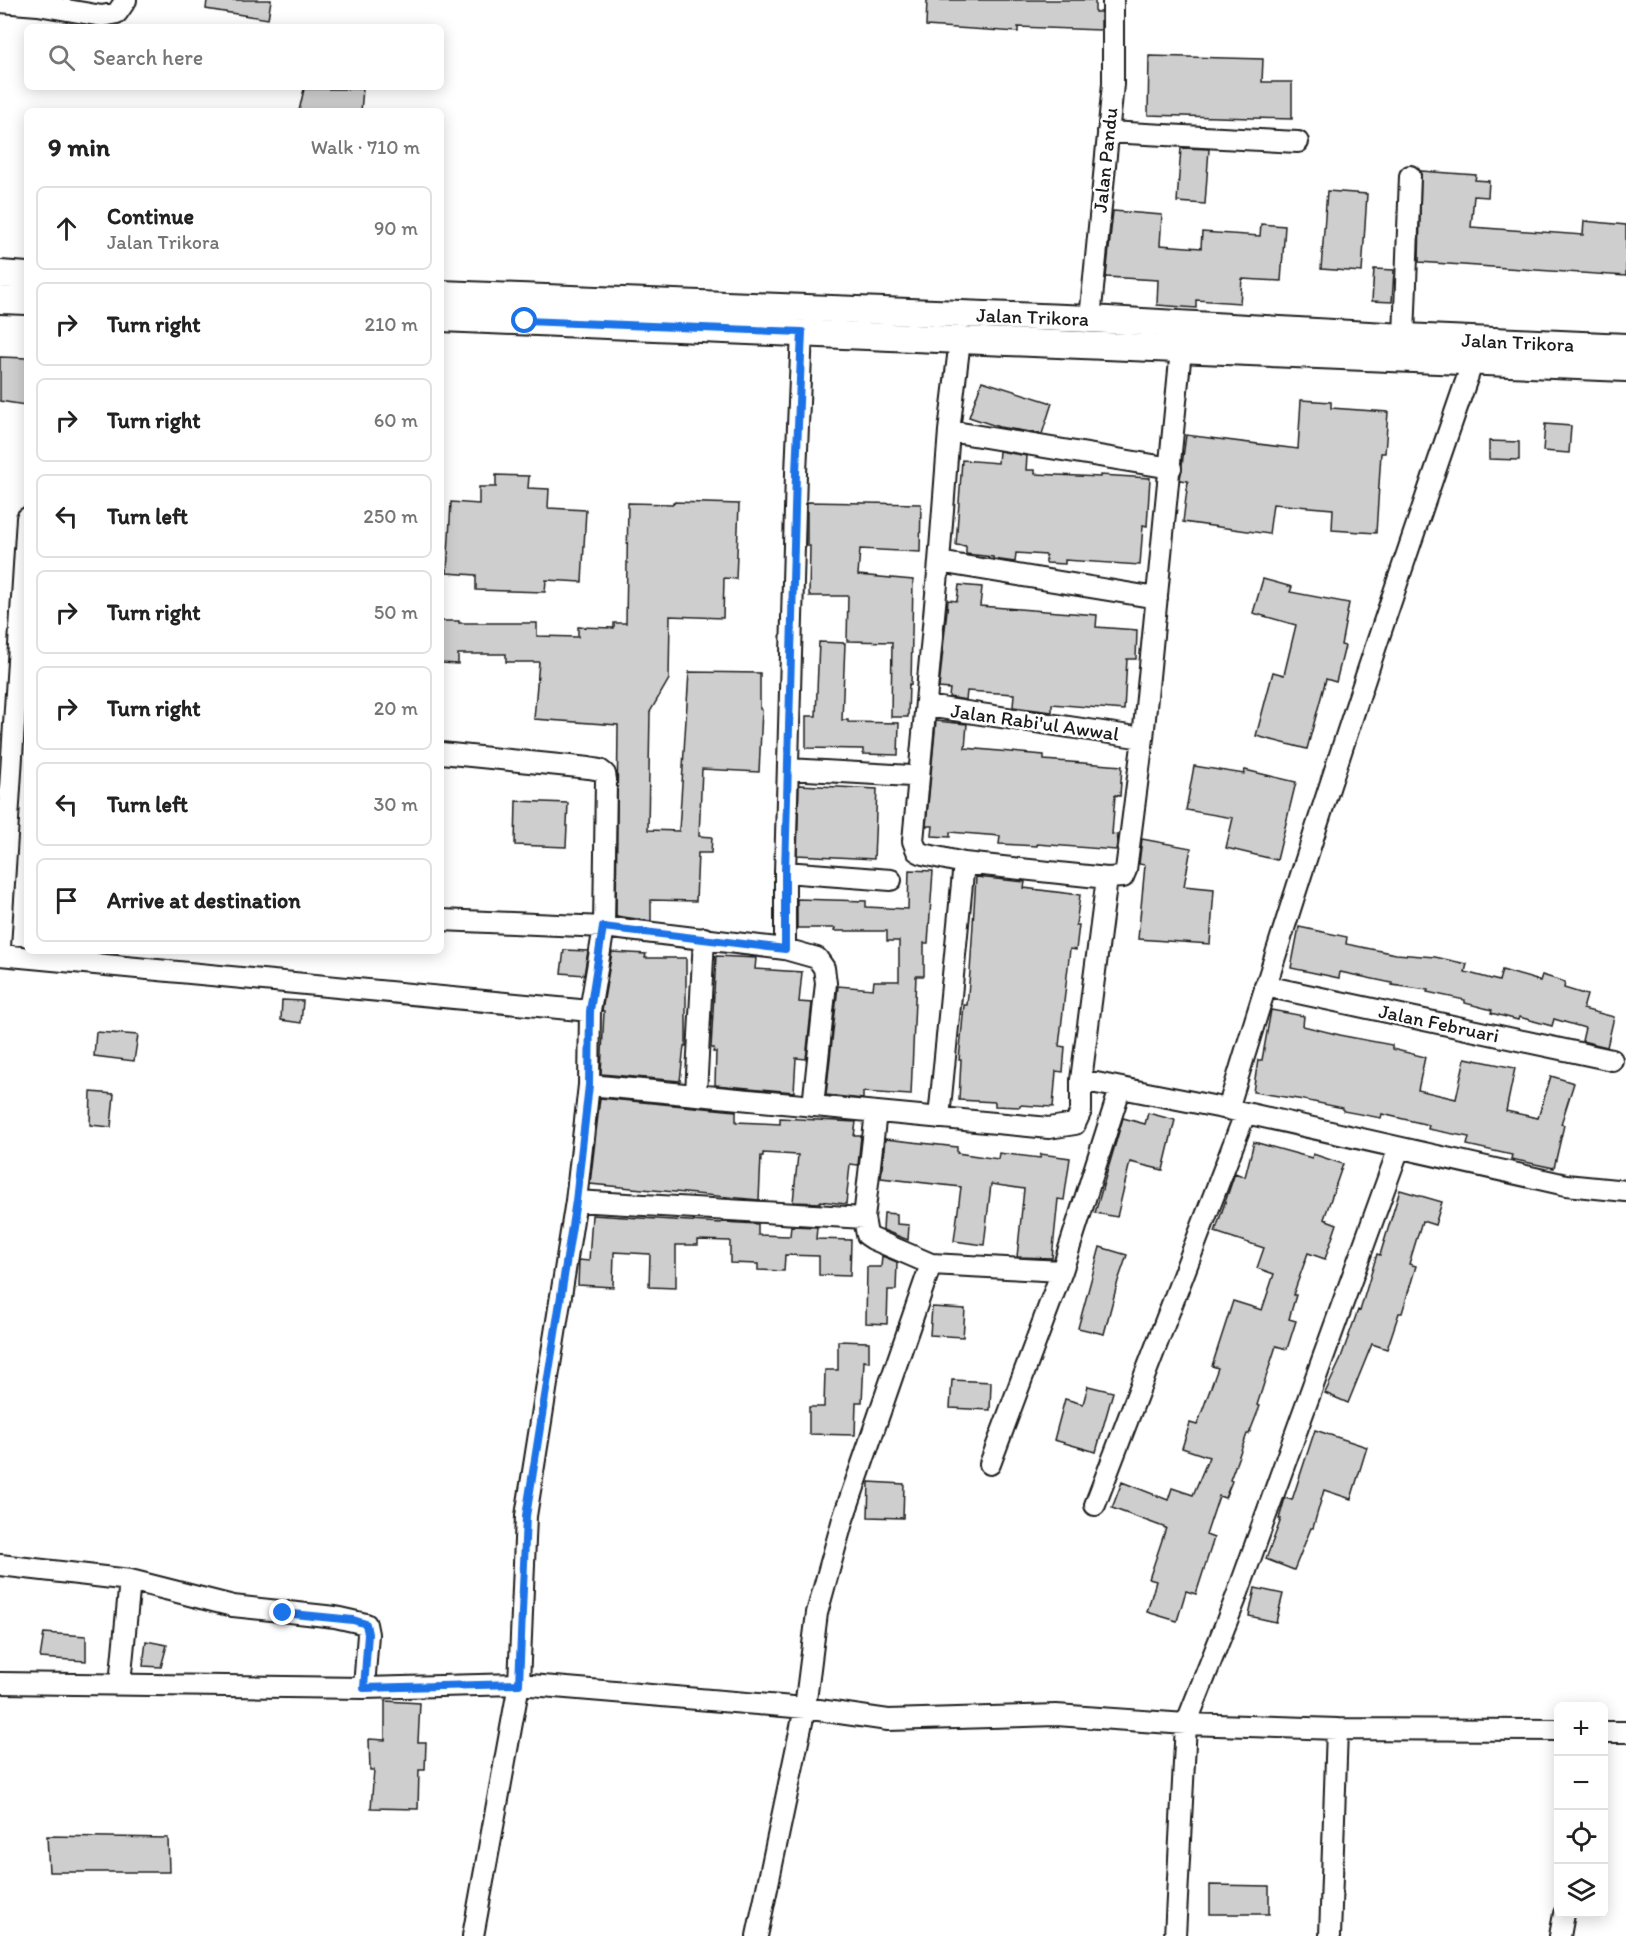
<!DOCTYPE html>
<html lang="en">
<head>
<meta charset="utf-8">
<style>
  :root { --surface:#fff; --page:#f2f2f2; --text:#222; --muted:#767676; --line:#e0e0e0 }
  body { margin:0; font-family:Itim,sans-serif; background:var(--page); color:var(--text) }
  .controls { position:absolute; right:18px; bottom:18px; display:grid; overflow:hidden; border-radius:9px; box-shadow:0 3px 15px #0003 }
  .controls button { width:54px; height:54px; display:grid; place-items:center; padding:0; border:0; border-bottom:2px solid var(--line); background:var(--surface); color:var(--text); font:30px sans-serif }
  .stop { position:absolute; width:18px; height:18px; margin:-14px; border:4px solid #1a73e8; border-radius:50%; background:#fff }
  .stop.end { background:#1a73e8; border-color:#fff; box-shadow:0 2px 6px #0008 }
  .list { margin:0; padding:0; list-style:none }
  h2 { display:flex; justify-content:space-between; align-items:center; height:78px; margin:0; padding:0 24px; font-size:26px }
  h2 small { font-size:20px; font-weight:400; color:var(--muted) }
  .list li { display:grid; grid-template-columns:39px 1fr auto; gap:18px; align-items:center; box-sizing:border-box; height:84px; margin:0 12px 12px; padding:0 12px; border:2px solid var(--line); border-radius:9px }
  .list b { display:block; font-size:22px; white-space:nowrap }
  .list p { margin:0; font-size:20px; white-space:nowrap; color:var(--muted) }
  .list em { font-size:20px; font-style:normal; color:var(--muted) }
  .icon { flex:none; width:33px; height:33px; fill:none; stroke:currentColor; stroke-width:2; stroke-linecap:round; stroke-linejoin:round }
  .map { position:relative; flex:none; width:1626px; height:1936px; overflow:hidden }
  .search { position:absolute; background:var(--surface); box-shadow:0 3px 15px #0003; left:24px; top:24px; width:420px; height:66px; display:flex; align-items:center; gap:15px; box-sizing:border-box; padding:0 21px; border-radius:9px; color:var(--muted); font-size:22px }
  .panel { position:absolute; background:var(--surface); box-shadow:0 3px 15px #0003; left:24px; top:108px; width:420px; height:846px; border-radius:9px }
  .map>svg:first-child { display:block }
  .building { fill:#cecece; stroke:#1c1c1c; stroke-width:1.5 }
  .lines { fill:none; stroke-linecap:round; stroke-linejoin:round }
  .minor-casing { stroke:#1c1c1c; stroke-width:24 }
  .major-casing { stroke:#1c1c1c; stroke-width:30 }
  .minor { stroke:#fff; stroke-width:20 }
  .major { stroke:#fff; stroke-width:26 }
  .route { stroke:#1a73e8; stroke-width:8 }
  .labels { text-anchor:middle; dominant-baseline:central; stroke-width:5; stroke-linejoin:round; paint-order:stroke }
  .street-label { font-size:20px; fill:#1c1c1c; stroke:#fff }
</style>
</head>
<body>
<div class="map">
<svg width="1626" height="1936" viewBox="0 0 1626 1936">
  <rect width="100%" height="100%" fill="#fff"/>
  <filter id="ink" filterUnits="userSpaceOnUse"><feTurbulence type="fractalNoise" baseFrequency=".0167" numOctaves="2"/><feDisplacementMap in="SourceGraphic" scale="12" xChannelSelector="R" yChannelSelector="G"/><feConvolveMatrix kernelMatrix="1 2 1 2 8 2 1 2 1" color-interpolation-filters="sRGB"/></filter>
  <g filter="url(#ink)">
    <path class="building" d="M207,0H271L268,19L206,9Z
      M927,0H1095V12H1101V30L1018,27V32L926,26Z
      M1149,56L1263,59L1262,82H1292V119L1148,115Z
      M304,89H363L361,111H299Z
      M1181,148L1209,149L1205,204L1177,202Z
      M1421,171L1476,175L1475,180L1489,181L1488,197L1474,196L1471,227L1583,235L1584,221L1626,225V276L1419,262Z
      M1327,191L1367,194L1362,272L1321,269Z
      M1113,211L1162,215L1160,245L1201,248L1202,232L1260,236L1261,224L1285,226L1281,281L1242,279L1240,303L1196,300V308L1157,305L1158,280L1106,277Z
      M1374,269L1394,270L1392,302L1372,301Z
      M0,357L27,358L25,405L0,401Z
      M982,381L1052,403L1042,434L999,427L969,417Z
      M1301,400L1331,402V408L1388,412L1385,453H1381L1376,533L1332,530L1333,509L1273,504L1269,534L1183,522L1188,481L1180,480L1186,435L1298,449Z
      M1545,424L1571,426L1569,453L1543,451Z
      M1489,441L1519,442V460L1489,459Z
      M999,451L1027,456L1026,470H1035V474L1100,477V475L1150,478L1147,526L1143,525L1140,565L1065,560V564L1046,563V555L1016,553L1015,562L993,559V557L966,554V546L956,545L962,460L998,463Z
      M496,475L529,476L528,488L549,489L548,508L586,510L582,582L546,580L545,592L476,590V575L447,573L451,502L479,504V487H496Z
      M673,502L739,504L736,579L724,578L723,618L670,616L669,679L650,712L648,830L679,831L689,672L760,673V709L762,710L759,772L702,769L699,836L712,837L711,853H698L696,901L651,900V921L616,916L618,725L534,719L539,662H506V654H458V664L441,663V621H459V623H537V636L578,637V627L614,628V623H626L628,503L673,504Z
      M807,502L921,504L920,552L860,549L858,575L913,580L911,685L909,684L908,717H891L892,642L847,641L848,596H809L810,546H807Z
      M1263,579L1292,587L1290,592L1349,603L1341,645L1345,646L1336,682L1326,679L1307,749L1256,736L1273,672L1284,675L1296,625L1253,613Z
      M959,585L982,587L980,606L1097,615L1096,627L1137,630L1136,659H1127L1124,710L1052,704V712L1013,707L1014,694L967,691L966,700L949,697L950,689L939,688L948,600L957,601Z
      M819,642L845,643L842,720H848V722L899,723L898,755L863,754V749L806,748V716H816Z
      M936,721L967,724L965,748L1044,755V760L1122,766L1120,796L1115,795L1112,834L1118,835L1116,850L1037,844V846L999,844L1000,836L950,832V837L932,836L933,826H926Z
      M1194,766L1244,774L1245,770L1296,782L1277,860L1226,848L1233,818L1186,810Z
      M799,785L877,789L874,859L797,855Z
      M516,801L568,803L566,847L515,845Z
      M1142,839L1191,848L1184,886L1214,889L1210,944L1138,939L1145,865L1139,864Z
      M909,870L933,871L928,943H924V976H916L911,1095L863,1092V1099L826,1095L838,986L873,989L874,981H899V941H887V931H834L835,928H797V899L866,901V907L908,909Z
      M976,877L1025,882L1024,888L1080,895L1076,925H1079L1076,950L1070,949L1059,1046L1065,1047L1063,1072L1056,1071L1053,1107L1020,1105V1107L995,1106V1102L959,1100L961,1060H959L964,1005H967L970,972Z
      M1299,927L1347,937L1346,944L1396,954L1435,957L1467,964L1465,972L1499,981L1502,970L1540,981L1542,975L1565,982L1564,988L1587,995L1583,1009L1614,1017L1607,1047L1582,1041L1585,1028L1554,1019L1552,1026L1519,1017L1518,1020L1491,1013L1492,1010L1465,1003V1000L1427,992L1428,990L1392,985V983L1340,972L1339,978L1291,968Z
      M564,950L588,951L584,975L561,973Z
      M612,952L646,954L645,958H686V1046H684L680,1081L601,1074L604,1011H602Z
      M716,956L756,958L755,969L802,972L799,1002L812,1003L806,1059L796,1058L794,1092L715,1085L716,1052H713L714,1048H711Z
      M282,1000L303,1001L301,1023L281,1020Z
      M1271,1010L1304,1016L1303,1026L1344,1036L1392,1045V1049L1425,1057L1418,1090L1456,1099L1465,1058L1515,1068L1506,1111L1538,1118L1551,1076L1574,1083L1561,1124L1564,1125L1554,1168L1511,1159L1512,1155L1467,1145L1469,1137L1428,1129L1429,1125L1382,1114L1381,1118L1343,1111V1108L1304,1100L1253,1092L1258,1060H1262Z
      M96,1032L138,1035L134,1061L94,1056Z
      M91,1092L114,1094L111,1127L90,1125Z
      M600,1098L736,1111V1122L780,1124V1118L856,1122L854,1136H861L858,1165L850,1164L846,1204L820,1201V1203L793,1202L798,1155L763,1153V1156H761L759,1200L590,1184Z
      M1148,1113L1175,1120L1163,1170L1130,1162L1117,1217L1095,1213L1123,1118L1145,1124Z
      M885,1139L957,1147V1153L998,1159L999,1153L1040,1158L1041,1154L1070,1158L1064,1200L1058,1199L1052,1258L1017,1257L1024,1189L991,1184L984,1245L954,1241L961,1187L881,1178Z
      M1254,1142L1312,1158L1313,1154L1343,1164L1324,1219L1337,1224L1325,1259L1308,1253L1293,1295H1296L1289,1319L1296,1321L1287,1349L1276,1346L1257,1405L1260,1406L1249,1434H1247L1230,1480L1232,1481L1225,1498L1219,1496L1206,1535L1214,1538L1196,1594L1186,1591L1177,1621L1147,1612L1156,1581L1149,1579L1166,1528L1112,1508L1122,1482L1168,1500L1172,1488L1193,1495L1209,1457L1182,1448L1190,1423L1197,1425L1218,1368L1212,1366L1233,1301L1262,1310L1274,1274L1257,1268L1264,1248L1215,1232L1235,1173L1245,1177Z
      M1400,1190L1442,1202L1435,1225L1422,1221L1409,1264L1416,1266L1402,1313H1399L1387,1349L1372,1344L1348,1403L1325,1393L1339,1363L1358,1310L1360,1311L1377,1254L1380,1255Z
      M884,1213L897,1214V1224L909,1225L908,1240L883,1230Z
      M592,1215L721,1223L722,1222L758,1224V1235L790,1236L791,1226L817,1227L816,1239L851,1240L850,1276L819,1275V1256L785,1255L784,1271L758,1270V1264L730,1263V1241L698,1240V1245H676V1288L649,1287L650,1254L614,1252L613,1287L578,1285L579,1260L589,1261Z
      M1100,1247L1127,1255L1118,1281L1104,1334L1078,1328Z
      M882,1256L897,1262L896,1290H888L887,1324L866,1323L867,1267H881Z
      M932,1307L965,1309L963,1337L930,1335Z
      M838,1341L869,1342V1362L864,1361L862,1402H856L855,1435L809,1434V1407H824L825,1370H838Z
      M952,1380L991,1382L990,1410L950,1408Z
      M1088,1386L1113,1392L1096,1452L1054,1440L1065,1399L1083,1404Z
      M1315,1430L1367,1447L1351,1499L1324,1490L1313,1528H1311L1294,1570L1266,1559L1281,1519H1279L1285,1498L1292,1500Z
      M869,1482L904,1484L903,1518L868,1517Z
      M1255,1588L1283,1594L1276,1622L1249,1616Z
      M44,1633L86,1636V1661L40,1658Z
      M146,1641L167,1645L161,1667L143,1666Z
      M385,1701L420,1703L418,1742H426L425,1770H419L418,1809L371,1808L374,1770H370L369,1739L385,1740Z
      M47,1836L168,1838L169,1872H49Z
      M1210,1885L1269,1886V1914H1210Z"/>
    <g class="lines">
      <defs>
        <path id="minor" d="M0,2L38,5L102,16L117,13L126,0
          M1108,132L1298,142
          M1090,319L1113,84V0
          M1404,337L1410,176
          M960,340L949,431L939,562L913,841L917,851L923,854L964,863L1107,878L1123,877L1126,870L1143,738L1181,350
          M949,431L1171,468
          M939,562L1157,598
          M927,706L1143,738
          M441,753L589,768L600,770L605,774L606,780L604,927L590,1011L589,1085L576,1201L526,1516L519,1684L473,1936
          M789,769L911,776
          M785,872L891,880
          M441,920L604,927L785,949L817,958L824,968L826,983L813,1106
          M0,947L27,518
          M785,949V872L796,473L802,332
          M0,955L590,1011
          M1265,986L1612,1060
          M1081,1080L1228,1109L1566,1185L1626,1191
          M589,1085L1049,1128L1075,1124L1081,1111V1080L1107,878
          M696,1094L704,938
          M1228,1109C1304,858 1387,609 1473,361
          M939,1118L964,863
          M576,1201L864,1218L867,1235L873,1239L931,1264L1062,1271L1120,1089
          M864,1218L876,1112
          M990,1464L1062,1271
          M1095,1505L1245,1114
          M0,1565L130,1580L233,1606L335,1617L366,1624L368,1634L364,1688L519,1684L805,1708L888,1720L1056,1715L1186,1724L1337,1729L1558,1730
          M0,1683L364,1688
          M120,1684L130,1580
          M1604,1732H1626
          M757,1936L805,1708L817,1613L843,1519L931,1264
          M1175,1936L1186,1724L1236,1598L1399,1148
          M1330,1936L1337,1729
          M1560,1936L1564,1914"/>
        <g id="major">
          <path d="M0,274L27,276"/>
          <path id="s1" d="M441,294L1090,319L1404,337L1626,347"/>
          <path d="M0,300L27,301"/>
          <path d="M441,318L1626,368"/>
        </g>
      </defs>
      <use href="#minor" class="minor-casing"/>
      <use href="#major" class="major-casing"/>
      <use href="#minor" class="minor"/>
      <use href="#major" class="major"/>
    </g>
  </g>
  <g class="lines" filter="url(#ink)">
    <path class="route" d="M283,1613L353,1620L366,1624L368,1634L364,1688L519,1684L526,1516L576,1201L589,1085L590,1011L603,927L785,949V872L796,473L802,332L525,321"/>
  </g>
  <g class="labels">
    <g class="street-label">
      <text transform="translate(1105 160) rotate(-84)">Jalan Pandu</text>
      <text stroke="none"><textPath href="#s1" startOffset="592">Jalan Trikora</textPath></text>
      <text stroke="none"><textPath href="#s1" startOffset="1078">Jalan Trikora</textPath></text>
      <text transform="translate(1035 722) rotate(8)">Jalan Rabi'ul Awwal</text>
      <text transform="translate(1439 1023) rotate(12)">Jalan Februari</text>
    </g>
  </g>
</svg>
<div class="controls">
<button>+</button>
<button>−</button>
<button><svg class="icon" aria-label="locate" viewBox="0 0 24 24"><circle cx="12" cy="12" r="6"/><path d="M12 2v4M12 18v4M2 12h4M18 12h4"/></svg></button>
<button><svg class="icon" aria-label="layers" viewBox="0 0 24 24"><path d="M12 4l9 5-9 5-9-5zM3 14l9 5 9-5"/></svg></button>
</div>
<div class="stop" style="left:525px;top:321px"></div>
<div class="stop end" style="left:283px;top:1613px"></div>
<div class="search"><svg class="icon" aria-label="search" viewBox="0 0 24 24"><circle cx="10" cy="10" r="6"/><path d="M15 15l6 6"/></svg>Search here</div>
<section class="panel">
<h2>9 min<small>Walk · 710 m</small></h2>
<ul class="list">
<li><svg class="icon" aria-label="ahead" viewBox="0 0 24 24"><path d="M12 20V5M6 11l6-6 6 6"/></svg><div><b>Continue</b><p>Jalan Trikora</p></div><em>90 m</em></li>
<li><svg class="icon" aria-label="right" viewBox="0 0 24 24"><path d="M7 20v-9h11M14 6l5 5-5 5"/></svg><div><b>Turn right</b></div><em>210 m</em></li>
<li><svg class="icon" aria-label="right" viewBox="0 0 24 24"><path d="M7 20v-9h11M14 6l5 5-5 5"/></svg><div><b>Turn right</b></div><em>60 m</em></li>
<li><svg class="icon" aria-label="left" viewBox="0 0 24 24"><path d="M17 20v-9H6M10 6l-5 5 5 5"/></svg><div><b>Turn left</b></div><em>250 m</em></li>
<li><svg class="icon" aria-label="right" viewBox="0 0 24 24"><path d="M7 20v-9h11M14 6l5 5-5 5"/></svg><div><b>Turn right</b></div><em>50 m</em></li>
<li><svg class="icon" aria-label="right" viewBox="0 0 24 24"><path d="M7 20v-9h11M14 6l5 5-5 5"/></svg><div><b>Turn right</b></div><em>20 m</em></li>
<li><svg class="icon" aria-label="left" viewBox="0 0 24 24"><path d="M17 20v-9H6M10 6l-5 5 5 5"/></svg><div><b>Turn left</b></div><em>30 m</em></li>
<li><svg class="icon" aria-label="arrive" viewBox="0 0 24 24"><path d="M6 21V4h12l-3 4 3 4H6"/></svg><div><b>Arrive at destination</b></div></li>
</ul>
</section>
</div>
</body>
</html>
